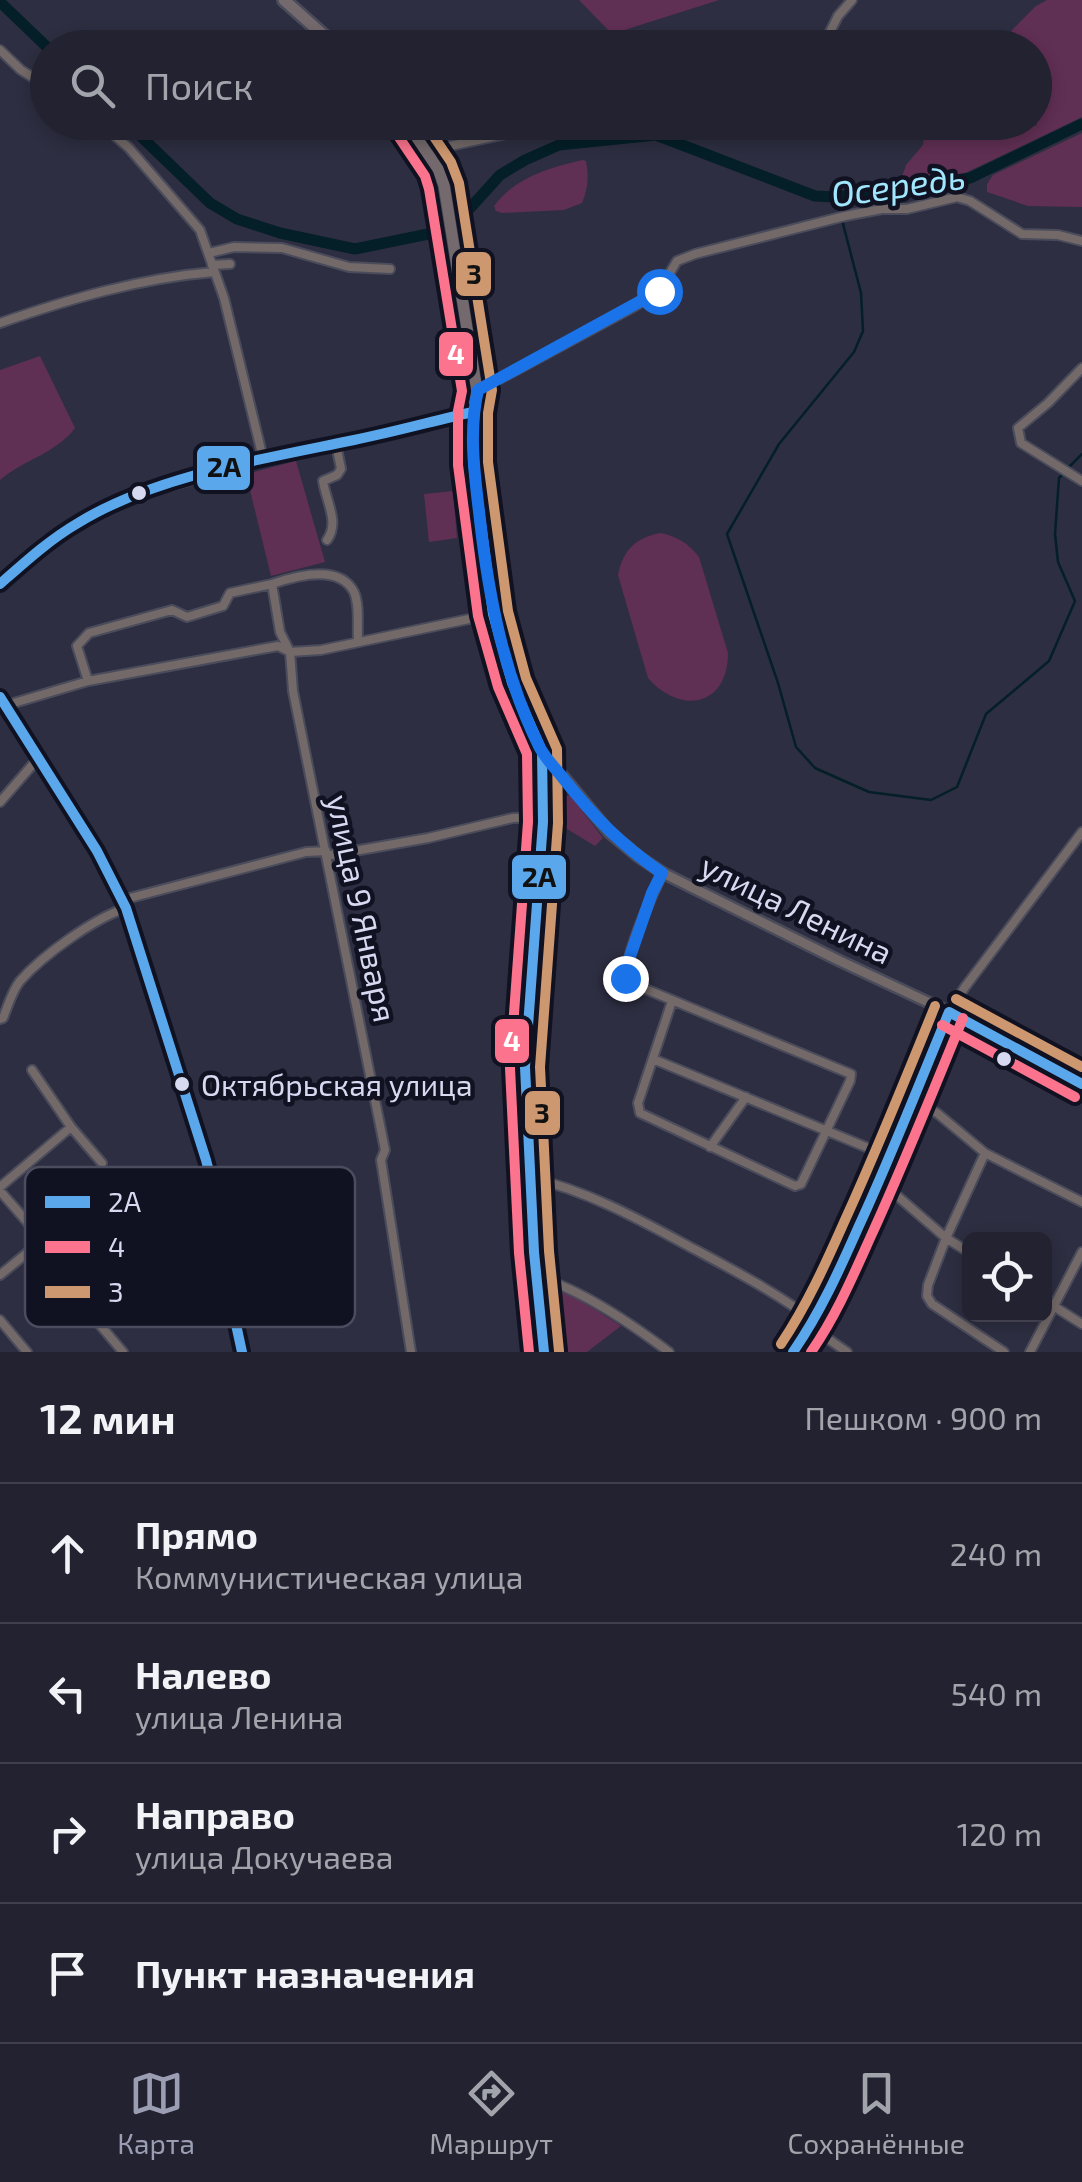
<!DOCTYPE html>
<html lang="ru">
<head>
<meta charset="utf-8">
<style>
  :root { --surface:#222231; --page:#2e2f3d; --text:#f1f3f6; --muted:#a2a4ab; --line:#3f3f4d; --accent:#9b9db3 }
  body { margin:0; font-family:"Exo 2",sans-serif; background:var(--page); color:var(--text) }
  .controls { position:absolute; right:30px; bottom:30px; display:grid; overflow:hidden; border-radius:15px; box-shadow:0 5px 15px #0003 }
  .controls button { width:90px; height:90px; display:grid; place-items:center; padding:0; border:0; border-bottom:2px solid var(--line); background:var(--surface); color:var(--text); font:50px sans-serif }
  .stop { position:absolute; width:30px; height:30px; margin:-22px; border:8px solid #1a73e8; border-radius:50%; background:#fff }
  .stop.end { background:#1a73e8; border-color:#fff; box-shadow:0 2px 10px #0008 }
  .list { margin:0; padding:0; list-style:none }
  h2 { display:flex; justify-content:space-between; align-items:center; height:130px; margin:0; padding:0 40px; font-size:42px }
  h2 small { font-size:32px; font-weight:400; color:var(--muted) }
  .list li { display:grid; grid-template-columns:65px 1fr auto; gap:30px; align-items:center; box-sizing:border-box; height:140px; padding:0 40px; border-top:2px solid var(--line) }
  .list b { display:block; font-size:38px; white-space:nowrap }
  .list p { margin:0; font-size:32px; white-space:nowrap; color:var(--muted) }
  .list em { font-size:32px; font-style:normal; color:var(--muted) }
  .icon { flex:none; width:55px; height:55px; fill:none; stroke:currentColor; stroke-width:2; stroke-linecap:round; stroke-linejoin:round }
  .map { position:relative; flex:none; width:1082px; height:1352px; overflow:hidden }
  .search { position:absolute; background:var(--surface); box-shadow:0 5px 15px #0003; left:30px; right:30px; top:30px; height:110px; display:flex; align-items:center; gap:25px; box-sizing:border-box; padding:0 35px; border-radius:55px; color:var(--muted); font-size:38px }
  .sheet { height:690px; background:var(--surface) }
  nav { display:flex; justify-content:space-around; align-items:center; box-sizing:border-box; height:140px; border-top:2px solid var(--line); background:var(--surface); font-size:28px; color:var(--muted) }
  nav a { display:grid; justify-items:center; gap:5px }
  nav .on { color:var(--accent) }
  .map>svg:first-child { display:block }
  .green { fill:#602f54 }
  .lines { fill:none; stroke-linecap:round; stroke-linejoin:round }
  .stream { stroke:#041f28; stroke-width:2.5 }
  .river { stroke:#041f28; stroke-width:11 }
  .minor-casing { stroke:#4a4b5b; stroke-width:12 }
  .tertiary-casing { stroke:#4a4b5b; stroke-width:14 }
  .primary-casing { stroke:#4a4b5b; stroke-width:16 }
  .minor { stroke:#726968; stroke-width:8 }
  .tertiary { stroke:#726968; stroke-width:9 }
  .primary { stroke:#746a6e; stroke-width:11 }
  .bus-1-casing { stroke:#101121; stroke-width:18 }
  .bus-2-casing { stroke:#101121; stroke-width:18 }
  .bus-3-casing { stroke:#101121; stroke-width:18 }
  .bus-1 { stroke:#5aa8eb; stroke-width:10 }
  .bus-2 { stroke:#fc738d; stroke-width:10 }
  .bus-3 { stroke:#cd976f; stroke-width:10 }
  .route { stroke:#1a73e8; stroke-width:12 }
  .bus-dot { fill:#d6d9f0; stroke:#101121; stroke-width:4 }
  .labels { text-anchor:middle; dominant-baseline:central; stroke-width:9; stroke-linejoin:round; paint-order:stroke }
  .bus-label { font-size:30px; fill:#d6d9f0; stroke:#101121; text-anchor:start }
  .street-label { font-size:32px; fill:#d6d9f0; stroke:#101121 }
  .water-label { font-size:35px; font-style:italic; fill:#a0e7fe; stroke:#101121 }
  .key { fill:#101121; stroke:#4b4d5f; stroke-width:2.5 }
  .key-label { font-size:28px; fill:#d6d9f0 }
  .line-badge { stroke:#101121; stroke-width:4 }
  .badge-label { font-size:28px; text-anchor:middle; font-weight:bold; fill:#fff }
  .pale-badge-label { font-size:28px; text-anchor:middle; font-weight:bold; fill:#111 }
</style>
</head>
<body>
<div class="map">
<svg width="1082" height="1352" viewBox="0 0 1082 1352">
  <rect width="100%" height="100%" fill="#2d2e41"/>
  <path class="green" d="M579,0H719L612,34Z
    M1047,0H1082V117L961,175L901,179L906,165L923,145L926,123L1025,122L1028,128L1037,125L1034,117V48L1009,47L1012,30L1036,6Z
    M1082,133V207L1028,206L987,192V184L993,175Z
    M583,160L586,161C589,177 588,189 582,203L564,210L502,213L496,211L494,206C514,178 551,167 583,160Z
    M40,356L75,428C57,453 23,460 0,480V370Z
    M296,461L325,562L271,576L246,474Z
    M453,491L457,538L429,542L424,494Z
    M661,533C678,537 688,543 699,557L728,653C728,707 680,715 648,678L618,575C623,550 636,537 661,533Z
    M570,795L603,838L595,846L554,821V800Z
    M555,1284L621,1326L587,1352H560L545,1287Z"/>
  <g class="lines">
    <path class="stream" d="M836,197L840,212
      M842,220L861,293L863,331L854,352L779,444L727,534L778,683L796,747L815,768L869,792L931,800L957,787L986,714L1049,661L1075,601L1058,562L1055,534L1059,478L1064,473
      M1069,467L1082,454"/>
    <path class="river" d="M0,2L48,48
      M126,122L210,203L237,219L280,233L355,249L433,233L463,216L500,175L525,160L559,145L656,135L815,196L836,197L970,178L1082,124"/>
    <defs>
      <path id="minor" d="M822,48L838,16L852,0
        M0,50L21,70L48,87
        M99,122L129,148L200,230L224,298L263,458
        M430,155L450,146L562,122
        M209,253L234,247L282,248L349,267L390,269
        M212,265L230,264
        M0,323C69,299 141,278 214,272
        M1082,368L1048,403L1018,428L1021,443L1082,481
        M477,391L635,306L659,291L677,261L695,254L845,216L882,209H907L957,197L970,201L1022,234L1058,235L1082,241
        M327,540C340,522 326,502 323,481L337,475L341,469L336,444
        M358,640C357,626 360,605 354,592C339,563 295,576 272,584L280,632L290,652L293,691L385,1150L381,1160L411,1352
        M88,681L77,646L89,633L172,610L187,617L223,606L230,593L272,584
        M7,705L88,681L278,646L290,652L321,650L493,614
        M0,802L34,763L41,759
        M326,856L428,838L513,818L543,817
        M663,873C652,894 623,960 626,981L851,1074L850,1081L801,1184L795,1186L640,1113L638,1103L672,1001
        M122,900L306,852L326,851
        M0,1019L3,1018C8,1006 12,991 20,981C43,955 93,919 126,908
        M653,1059L890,1157
        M32,1070L71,1127L102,1163
        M913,1100L937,1113L985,1153L1082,1202
        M710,1147L746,1097
        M985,1153L946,1238L928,1285L927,1296L932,1304L1004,1352
        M531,1178C589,1191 642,1221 694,1249C735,1271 777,1293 814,1321
        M880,1181L946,1238L970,1253
        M0,1187L71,1127
        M0,1191L43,1240L41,1255L123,1352
        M0,1275L43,1240
        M536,1277C580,1288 633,1325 669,1352
        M1044,1300L1082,1324
        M0,1320L27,1352
        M811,1327L847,1352
        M793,1352C819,1316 837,1276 855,1235C889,1162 918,1087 949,1012L965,987L1082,832
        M1030,1352L1082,1252"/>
      <path id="tertiary" d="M542,751L609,832L639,857L663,873L840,961L949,1012L1082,1084"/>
      <path id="primary" d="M284,0L338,48
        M406,122L438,169L444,185L477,391L473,412V463L493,614L512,683L542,751L543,822L525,1067L534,1252L544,1352
        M0,584L48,542L80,521L116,503L159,487L263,458L359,439L473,412
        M0,697L97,851L126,908L206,1160L226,1237L219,1246L242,1352"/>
    </defs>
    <use href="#minor" class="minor-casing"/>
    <use href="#tertiary" class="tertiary-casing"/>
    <use href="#primary" class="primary-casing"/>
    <use href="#minor" class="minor"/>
    <use href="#tertiary" class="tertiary"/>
    <use href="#primary" class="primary"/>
    <defs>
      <path id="bus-1" d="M473,412V463L493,614L512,683L542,751L543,822L525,1067L534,1252L544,1352
        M0,584C25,562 49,540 78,523C154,476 267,458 354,440C394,432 433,421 473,412
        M0,697L97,851L126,908L206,1160L226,1237L219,1246L242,1352
        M949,1012L1082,1084
        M793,1352C820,1313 839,1271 858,1228C891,1157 919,1084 949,1012"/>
      <path id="bus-2" d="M394,130L425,176L429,189L462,391L458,411V465L478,616L498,687L527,754L528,822L510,1068L519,1253L529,1352
        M942,1025L1075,1097
        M811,1352C836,1316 853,1276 871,1236C904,1164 933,1091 963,1018"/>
      <path id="bus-3" d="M424,122L451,162L459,183L492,390L488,413V462L508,611L526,678L557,749L558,823L540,1067L549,1251L559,1351
        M956,999L1082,1067
        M781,1344C807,1305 826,1263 845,1220C877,1150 906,1078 935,1006"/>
    </defs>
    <use href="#bus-1" class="bus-1-casing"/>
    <use href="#bus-2" class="bus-2-casing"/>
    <use href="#bus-3" class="bus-3-casing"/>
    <use href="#bus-1" class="bus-1"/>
    <use href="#bus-2" class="bus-2"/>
    <use href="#bus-3" class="bus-3"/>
  </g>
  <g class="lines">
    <path class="route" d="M625,978L626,968L652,893L662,873C620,844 595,818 563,778C556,769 546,759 540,748C504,676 489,599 480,520C475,477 468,433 478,390L659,291"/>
  </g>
  <g class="bus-dot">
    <circle cx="139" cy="493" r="9"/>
    <circle cx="1004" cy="1059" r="9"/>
    <circle cx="182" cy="1084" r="9"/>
  </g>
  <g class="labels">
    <g class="bus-label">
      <text x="201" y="1084">Октябрьская улица</text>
    </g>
    <g class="street-label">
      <text transform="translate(363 908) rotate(78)">улица 9 Января</text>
      <text transform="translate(797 908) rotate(26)">улица Ленина</text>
    </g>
    <g class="water-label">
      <text transform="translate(898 184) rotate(-8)">Осередь</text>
    </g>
  </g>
  <rect x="25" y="1167" width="330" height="160" rx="15" class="key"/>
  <rect x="45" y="1196" width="45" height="12" fill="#5aa8eb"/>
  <rect x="45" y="1241" width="45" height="12" fill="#fc738d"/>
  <rect x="45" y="1286" width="45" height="12" fill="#cd976f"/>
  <g class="key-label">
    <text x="108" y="1212">2А</text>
    <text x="108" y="1257">4</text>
    <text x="108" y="1302">3</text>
  </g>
  <g class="line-badge">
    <rect x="454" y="250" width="39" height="48" rx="10" fill="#cd976f"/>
    <rect x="437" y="330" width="38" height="48" rx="10" fill="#fc738d"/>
    <rect x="195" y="444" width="57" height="48" rx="10" fill="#5aa8eb"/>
    <rect x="510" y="853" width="58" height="48" rx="10" fill="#5aa8eb"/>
    <rect x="493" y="1017" width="38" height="48" rx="10" fill="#fc738d"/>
    <rect x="523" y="1089" width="39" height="48" rx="10" fill="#cd976f"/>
  </g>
  <g class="badge-label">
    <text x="456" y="364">4</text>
    <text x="512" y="1051">4</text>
  </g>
  <g class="pale-badge-label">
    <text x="474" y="284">3</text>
    <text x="224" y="477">2А</text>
    <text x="539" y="887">2А</text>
    <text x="542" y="1123">3</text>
  </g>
</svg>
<div class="controls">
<button><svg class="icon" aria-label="locate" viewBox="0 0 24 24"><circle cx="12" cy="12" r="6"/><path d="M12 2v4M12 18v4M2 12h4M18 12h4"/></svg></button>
</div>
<div class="stop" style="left:659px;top:291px"></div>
<div class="stop end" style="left:625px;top:978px"></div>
<div class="search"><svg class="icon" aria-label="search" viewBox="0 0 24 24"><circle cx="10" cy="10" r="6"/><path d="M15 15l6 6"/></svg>Поиск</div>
</div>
<section class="sheet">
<h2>12 мин<small>Пешком · 900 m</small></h2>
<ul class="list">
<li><svg class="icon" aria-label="ahead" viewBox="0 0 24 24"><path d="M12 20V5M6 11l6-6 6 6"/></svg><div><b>Прямо</b><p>Коммунистическая улица</p></div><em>240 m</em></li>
<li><svg class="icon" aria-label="left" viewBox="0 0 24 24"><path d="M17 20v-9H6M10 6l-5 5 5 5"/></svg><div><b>Налево</b><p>улица Ленина</p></div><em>540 m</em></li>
<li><svg class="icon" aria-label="right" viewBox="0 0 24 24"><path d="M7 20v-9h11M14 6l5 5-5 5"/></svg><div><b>Направо</b><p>улица Докучаева</p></div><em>120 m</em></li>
<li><svg class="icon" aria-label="arrive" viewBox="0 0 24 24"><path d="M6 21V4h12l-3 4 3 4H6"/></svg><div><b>Пункт назначения</b></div></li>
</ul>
</section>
<nav>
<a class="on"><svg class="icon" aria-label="map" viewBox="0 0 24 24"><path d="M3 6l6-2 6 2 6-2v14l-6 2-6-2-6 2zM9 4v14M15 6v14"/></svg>Карта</a>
<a><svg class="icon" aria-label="directions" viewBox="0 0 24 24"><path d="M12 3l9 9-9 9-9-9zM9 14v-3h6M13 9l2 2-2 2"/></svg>Маршрут</a>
<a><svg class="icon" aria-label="saved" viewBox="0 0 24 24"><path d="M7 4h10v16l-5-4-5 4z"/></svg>Сохранённые</a>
</nav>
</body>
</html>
